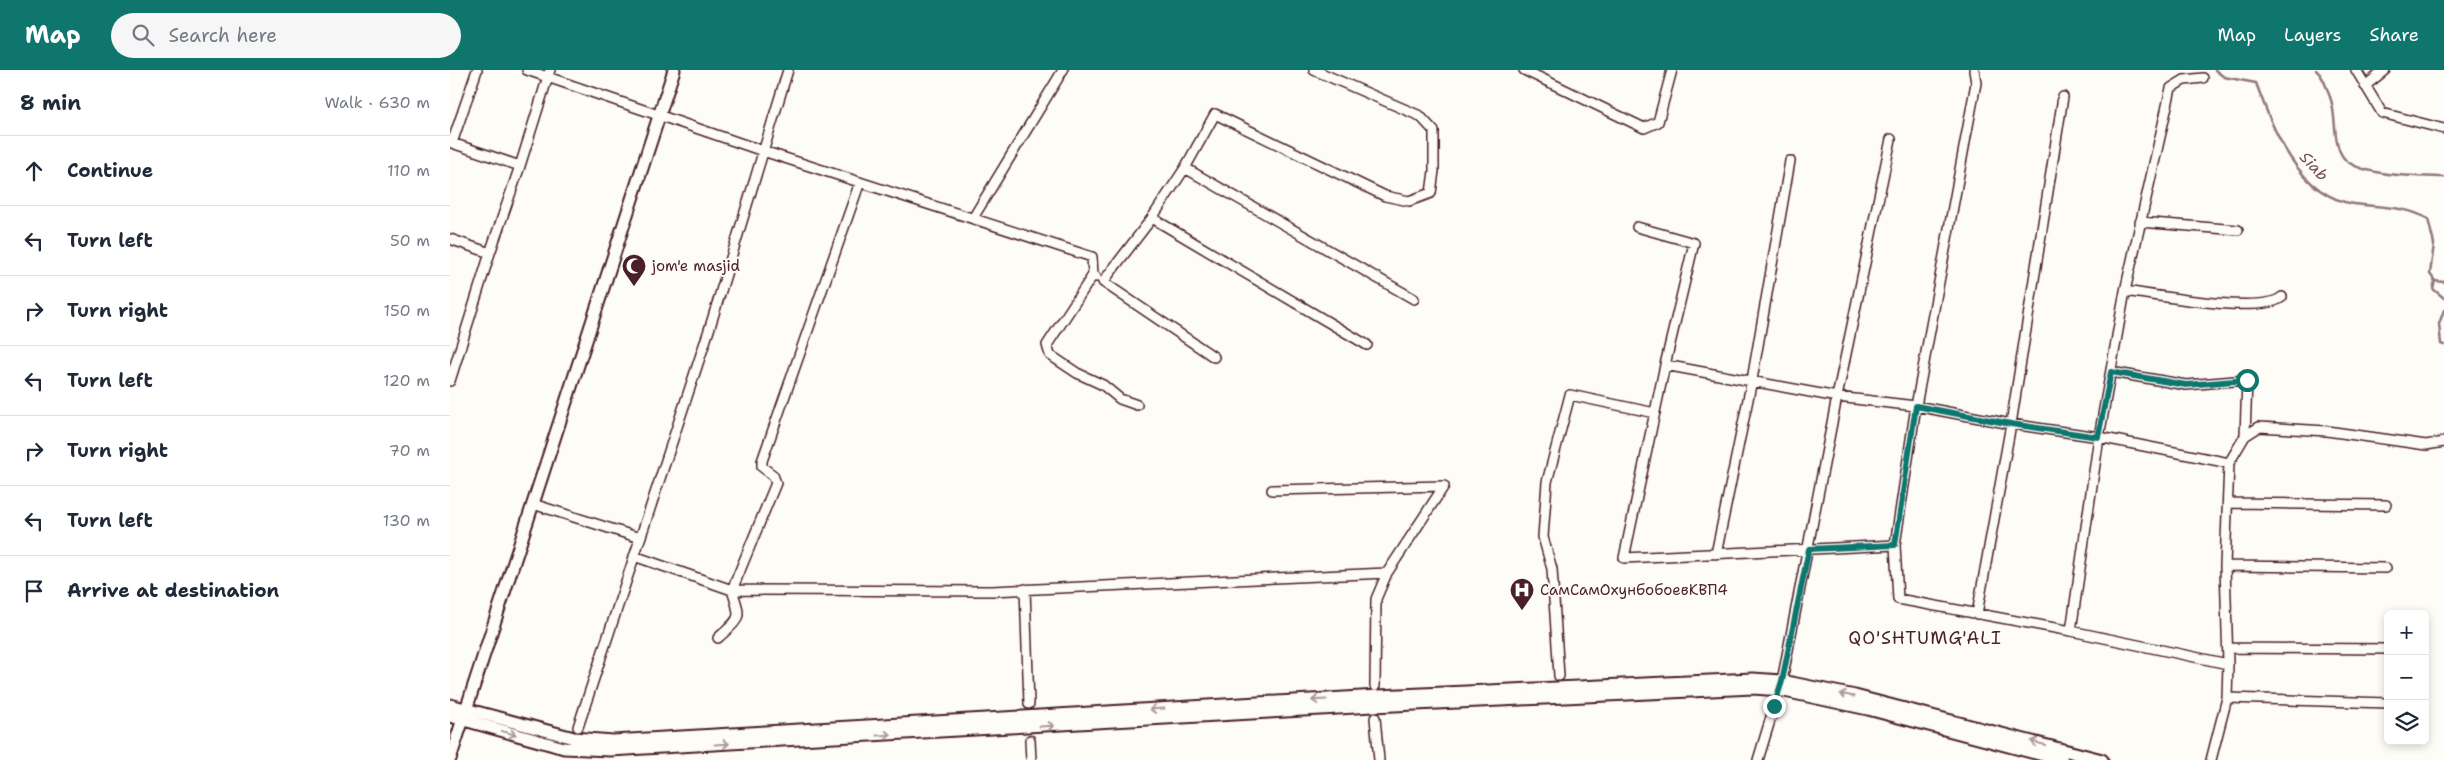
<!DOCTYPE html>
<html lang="en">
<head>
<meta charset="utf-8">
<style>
  :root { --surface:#fff; --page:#f6f6f7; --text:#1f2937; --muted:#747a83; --line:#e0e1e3; --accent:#0f766e }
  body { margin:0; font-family:"Shantell Sans",sans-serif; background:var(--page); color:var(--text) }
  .controls { position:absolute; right:15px; bottom:15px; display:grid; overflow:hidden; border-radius:8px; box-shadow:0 2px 8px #0003 }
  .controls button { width:45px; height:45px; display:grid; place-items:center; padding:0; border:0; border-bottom:1px solid var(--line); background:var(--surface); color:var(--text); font:25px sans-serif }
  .stop { position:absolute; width:15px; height:15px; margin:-11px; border:4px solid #0f766e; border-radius:50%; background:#fff }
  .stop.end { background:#0f766e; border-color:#fff; box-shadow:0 1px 5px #0008 }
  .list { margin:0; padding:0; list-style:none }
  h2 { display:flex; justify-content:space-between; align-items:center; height:65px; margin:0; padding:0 20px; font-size:21px }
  h2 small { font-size:16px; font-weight:400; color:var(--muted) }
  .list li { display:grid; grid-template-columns:32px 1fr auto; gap:15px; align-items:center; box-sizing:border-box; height:70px; padding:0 20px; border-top:1px solid var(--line) }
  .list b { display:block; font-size:19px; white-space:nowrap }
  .list em { font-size:16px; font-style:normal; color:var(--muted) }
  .icon { flex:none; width:28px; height:28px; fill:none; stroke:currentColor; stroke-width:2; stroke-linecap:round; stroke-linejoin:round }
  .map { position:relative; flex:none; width:1994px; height:690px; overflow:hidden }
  header { display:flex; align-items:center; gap:30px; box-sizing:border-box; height:70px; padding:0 25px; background:var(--accent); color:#fff }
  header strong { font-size:24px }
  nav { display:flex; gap:28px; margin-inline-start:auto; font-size:18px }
  .search { width:350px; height:45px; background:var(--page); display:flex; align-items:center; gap:12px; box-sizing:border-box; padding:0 18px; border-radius:28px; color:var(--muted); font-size:19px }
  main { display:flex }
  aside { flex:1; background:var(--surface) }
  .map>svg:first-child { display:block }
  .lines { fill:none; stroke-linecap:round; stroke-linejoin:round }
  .stream { stroke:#91777b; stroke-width:2.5 }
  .minor-casing { stroke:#4a1f2b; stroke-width:12 }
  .major-casing { stroke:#4a1f2b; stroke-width:15 }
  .minor { stroke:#fdfcf7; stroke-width:9 }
  .major { stroke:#fdfcf7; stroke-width:11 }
  .oneway { stroke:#ac999b }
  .route { stroke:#0f766e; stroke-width:6 }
  .labels { text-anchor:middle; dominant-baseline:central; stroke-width:4; stroke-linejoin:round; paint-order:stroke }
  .poi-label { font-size:15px; fill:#4a1f2b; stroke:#fdfcf7; text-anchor:start }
  .water-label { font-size:16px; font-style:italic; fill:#73525a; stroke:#fdfcf7 }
  .quarter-label { font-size:18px; letter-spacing:1px; fill:#4a1f2b; stroke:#fdfcf7 }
</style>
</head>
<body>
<header>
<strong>Map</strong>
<div class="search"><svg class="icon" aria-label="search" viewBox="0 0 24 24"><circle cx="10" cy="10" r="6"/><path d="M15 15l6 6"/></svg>Search here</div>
<nav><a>Map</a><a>Layers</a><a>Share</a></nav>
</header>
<main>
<aside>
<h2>8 min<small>Walk · 630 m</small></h2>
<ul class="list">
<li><svg class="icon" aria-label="ahead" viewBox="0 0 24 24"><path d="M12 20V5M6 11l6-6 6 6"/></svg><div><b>Continue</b></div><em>110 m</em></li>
<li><svg class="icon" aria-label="left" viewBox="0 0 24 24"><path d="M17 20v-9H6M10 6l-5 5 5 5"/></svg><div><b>Turn left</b></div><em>50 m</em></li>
<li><svg class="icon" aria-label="right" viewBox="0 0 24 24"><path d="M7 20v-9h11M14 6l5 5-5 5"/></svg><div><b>Turn right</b></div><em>150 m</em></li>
<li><svg class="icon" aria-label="left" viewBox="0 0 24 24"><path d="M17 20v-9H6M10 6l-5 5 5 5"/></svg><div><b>Turn left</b></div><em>120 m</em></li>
<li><svg class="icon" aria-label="right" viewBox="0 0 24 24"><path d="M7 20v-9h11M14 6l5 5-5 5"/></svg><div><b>Turn right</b></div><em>70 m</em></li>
<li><svg class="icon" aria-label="left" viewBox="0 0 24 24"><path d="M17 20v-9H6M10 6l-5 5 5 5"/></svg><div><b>Turn left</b></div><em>130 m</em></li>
<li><svg class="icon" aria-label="arrive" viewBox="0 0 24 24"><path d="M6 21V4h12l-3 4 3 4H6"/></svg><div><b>Arrive at destination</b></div></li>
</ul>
</aside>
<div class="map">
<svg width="1994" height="690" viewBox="0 0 1994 690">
  <rect width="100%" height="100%" fill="#fdfcf7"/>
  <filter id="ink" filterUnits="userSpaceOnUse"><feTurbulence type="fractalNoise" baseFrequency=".02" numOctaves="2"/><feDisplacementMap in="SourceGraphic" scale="10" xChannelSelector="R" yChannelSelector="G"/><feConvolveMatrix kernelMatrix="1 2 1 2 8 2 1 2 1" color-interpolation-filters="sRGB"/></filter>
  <g filter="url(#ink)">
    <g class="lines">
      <path class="stream" d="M1765,0L1774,7L1806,13C1823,59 1848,126 1904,134C1928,137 1957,136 1978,149L1984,174L1980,204L1985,211L1994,212
        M1866,0C1874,7 1876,17 1880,27C1887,44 1882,72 1893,87C1907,107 1971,106 1994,107
        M1985,211L1983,219L1994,228
        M1994,240L1989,254L1991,274L1994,275"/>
      <defs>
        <path id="minor" d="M77,0L313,81L642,187L643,205
          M864,0L970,46L984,61V101L981,123L959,131L935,126L765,44L735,98L964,229
          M1074,0L1194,58L1208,52L1222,0
          M1906,0L1932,43L1994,59
          M1915,16L1935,0
          M0,72L2,73L27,0
          M2,73L70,96L100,0
          M735,98L702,148L917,275
          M523,148L613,0
          M702,148L653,212L764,287
          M1690,152L1788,160
          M1187,157L1244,173L1215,295L1174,488L1445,475L1466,336L1526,13L1524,0
          M0,169L40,183
          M646,207L643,205L597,275L600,285L627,303L653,315L670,329L687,335
          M1675,221C1705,225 1811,245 1832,227
          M1215,295L1387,327L1466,336L1561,354L1649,367L1779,393
          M1661,302L1736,315L1797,310L1795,366
          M0,311L40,183L70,96
          M822,420L994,416L937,503L926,529L925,616
          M1779,433L1936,435
          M83,434L190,468
          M1445,475L1448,529L1621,561L1778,594
          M1266,484L1302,310L1340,91
          M184,486L282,520L326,413L323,405L312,397V391L410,112
          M1775,496L1936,498
          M575,519L579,634
          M1527,544L1561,354L1613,27
          M1621,561L1649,367L1675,221L1715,45L1721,18L1734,10L1753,8
          M268,568C291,547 292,550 282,520L542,521L937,503
          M1778,578L1938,579
          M1109,606L1102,499L1093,467L1097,412L1120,325L1205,343
          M1777,628L1938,633
          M925,648L929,690
          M128,657L260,257L338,0
          M580,670L581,690
          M1308,690L1332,611L1387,327L1441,69
          M1761,690L1777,628L1778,594L1775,496L1779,393L1795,366L1809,357L1877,361L1976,375L1994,372"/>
        <path id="major" d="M0,635L124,668L163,671L928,626L1303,609L1332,611L1405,626L1652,690
          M0,646L114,678L160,680L923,636L1303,618L1330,620L1418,639L1612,690
          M0,689L224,0"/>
      </defs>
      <use href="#minor" class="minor-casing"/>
      <use href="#major" class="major-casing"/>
      <use href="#minor" class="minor"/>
      <use href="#major" class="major"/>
    </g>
    <defs><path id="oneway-shaft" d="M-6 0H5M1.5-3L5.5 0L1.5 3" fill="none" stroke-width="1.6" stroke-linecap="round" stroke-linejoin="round" transform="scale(1.25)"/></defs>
    <g class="oneway">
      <use href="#oneway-shaft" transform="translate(1397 625) rotate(-168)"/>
      <use href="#oneway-shaft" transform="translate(869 630) rotate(177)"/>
      <use href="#oneway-shaft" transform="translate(707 639) rotate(177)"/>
      <use href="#oneway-shaft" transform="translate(597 656) rotate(-3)"/>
      <use href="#oneway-shaft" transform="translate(59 663) rotate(15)"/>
      <use href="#oneway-shaft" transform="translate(434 665) rotate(-3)"/>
      <use href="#oneway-shaft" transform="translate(1588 673) rotate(-165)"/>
      <use href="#oneway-shaft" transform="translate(272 674) rotate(-3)"/>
    </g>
  </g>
  <g class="lines" filter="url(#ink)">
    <path class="route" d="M1324,636L1332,611L1359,479L1445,475L1466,336L1561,354L1648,367L1661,302L1736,315L1797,310"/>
  </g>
  <defs>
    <symbol id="mosque-pin" viewBox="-11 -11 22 30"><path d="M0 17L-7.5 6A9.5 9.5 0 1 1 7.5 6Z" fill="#4a1f2b" stroke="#fdfcf7"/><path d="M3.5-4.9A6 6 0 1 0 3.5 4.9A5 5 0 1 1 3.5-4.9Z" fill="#fff"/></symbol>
    <symbol id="hospital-pin" viewBox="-11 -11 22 30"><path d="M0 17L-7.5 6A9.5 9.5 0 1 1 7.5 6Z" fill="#4a1f2b" stroke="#fdfcf7"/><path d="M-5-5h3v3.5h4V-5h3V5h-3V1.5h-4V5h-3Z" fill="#fff"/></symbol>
  </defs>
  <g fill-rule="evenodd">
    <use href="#mosque-pin" x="170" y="182" width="28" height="38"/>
    <use href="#hospital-pin" x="1058" y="506" width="28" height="38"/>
  </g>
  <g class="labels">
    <g class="poi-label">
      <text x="202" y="196">jom'e masjid</text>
      <text x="1090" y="520">СамСамОхунбобоевКВП4</text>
    </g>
    <g class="water-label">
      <text transform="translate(1864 96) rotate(47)">Siab</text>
    </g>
    <g class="quarter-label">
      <text x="1475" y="568">QO'SHTUMG'ALI</text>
    </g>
  </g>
</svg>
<div class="controls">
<button>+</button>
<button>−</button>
<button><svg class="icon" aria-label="layers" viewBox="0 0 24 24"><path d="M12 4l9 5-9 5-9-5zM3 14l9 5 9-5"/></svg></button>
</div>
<div class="stop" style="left:1797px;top:310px"></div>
<div class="stop end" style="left:1324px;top:636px"></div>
</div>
</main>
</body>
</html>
